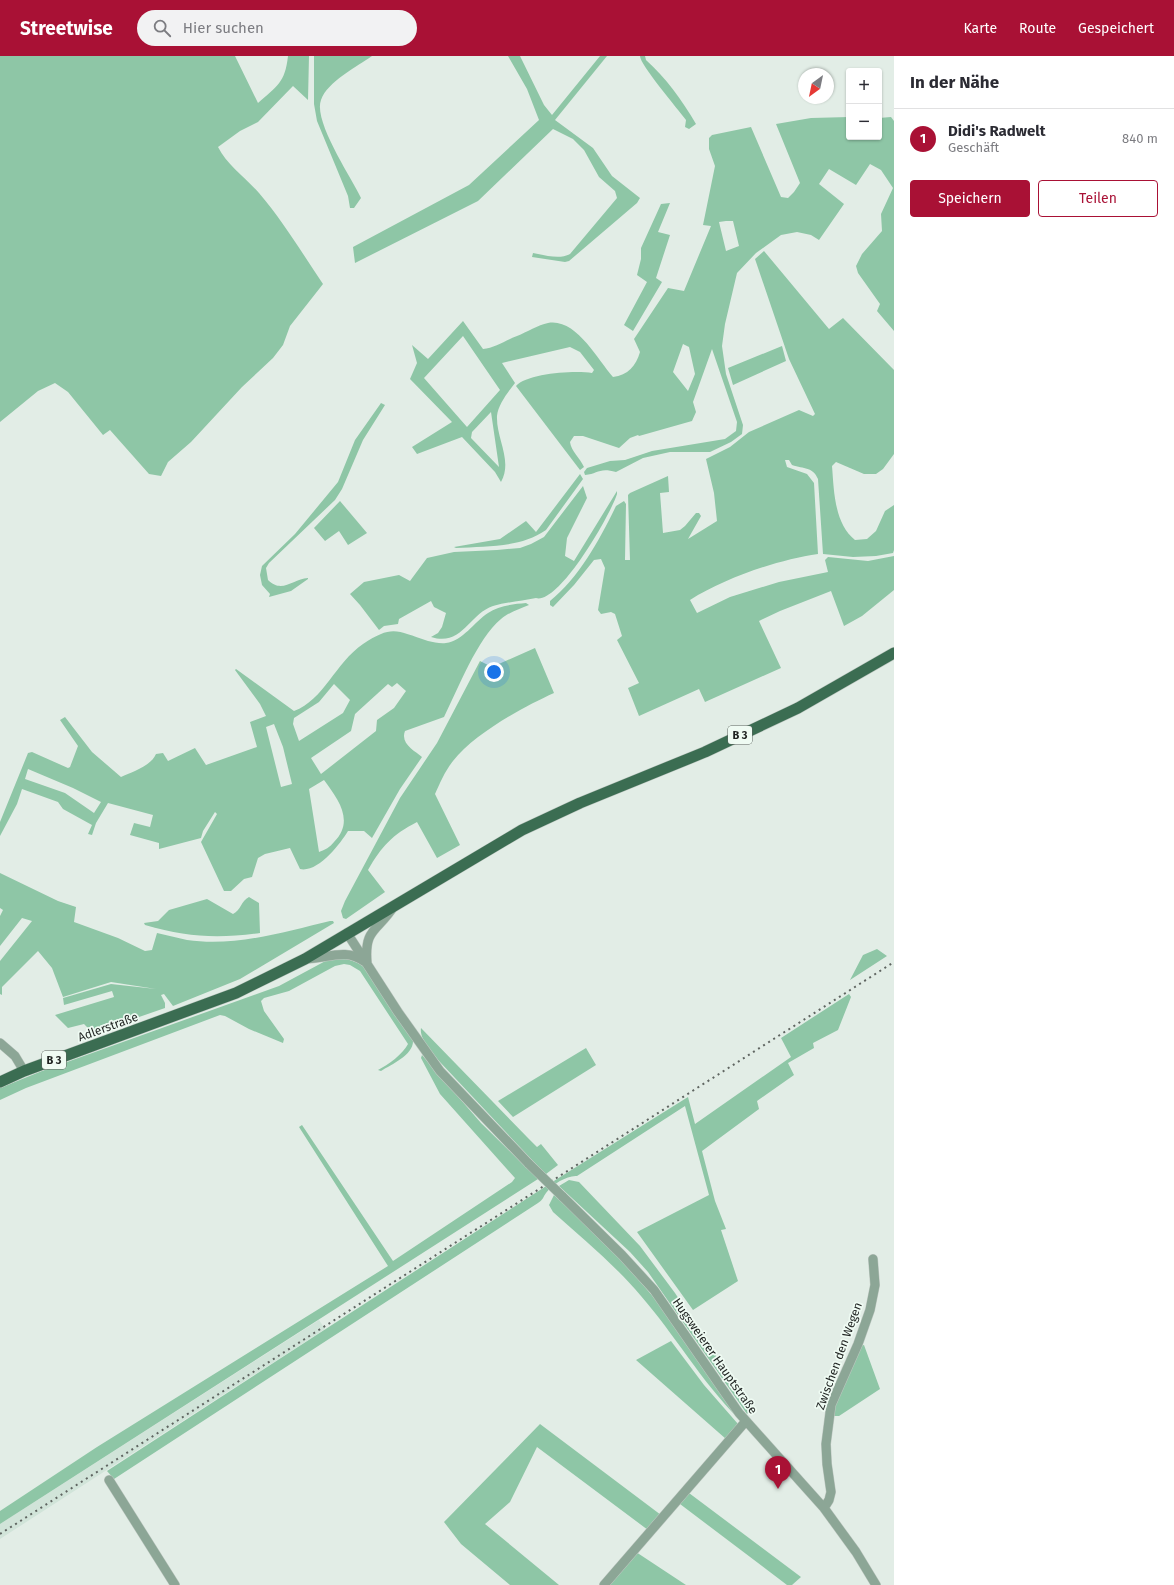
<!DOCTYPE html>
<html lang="de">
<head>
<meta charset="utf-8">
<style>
  :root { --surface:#fff; --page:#f2f2f3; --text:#2b2b33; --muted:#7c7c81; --line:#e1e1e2; --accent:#a91135 }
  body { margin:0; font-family:"Fira Sans",sans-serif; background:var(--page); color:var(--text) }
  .controls { position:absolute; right:12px; top:12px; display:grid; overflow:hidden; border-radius:4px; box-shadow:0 1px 3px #0004 }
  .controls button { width:36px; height:36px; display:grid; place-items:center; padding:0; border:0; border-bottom:1px solid var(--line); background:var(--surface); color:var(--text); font:20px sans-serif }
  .compass { position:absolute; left:798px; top:12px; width:36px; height:36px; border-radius:50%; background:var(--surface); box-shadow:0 1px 3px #0004; rotate:213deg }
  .you { position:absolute; left:494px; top:616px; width:14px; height:14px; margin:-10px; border:3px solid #fff; border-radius:50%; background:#1a73e8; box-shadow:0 0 0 6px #1a73e833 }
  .badge { display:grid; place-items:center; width:26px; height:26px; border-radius:50%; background:var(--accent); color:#fff; font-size:13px; font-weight:700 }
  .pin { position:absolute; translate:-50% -33px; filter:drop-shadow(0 1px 2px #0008) }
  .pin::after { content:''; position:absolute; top:21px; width:14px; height:12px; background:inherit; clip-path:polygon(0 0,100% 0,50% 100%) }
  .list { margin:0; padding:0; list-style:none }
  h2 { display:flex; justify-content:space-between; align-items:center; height:52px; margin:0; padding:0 16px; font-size:17px }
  h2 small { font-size:13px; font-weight:400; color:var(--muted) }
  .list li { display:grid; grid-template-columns:26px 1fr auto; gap:12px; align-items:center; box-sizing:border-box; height:60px; padding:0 16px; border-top:1px solid var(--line) }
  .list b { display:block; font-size:15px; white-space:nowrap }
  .list p { margin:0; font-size:13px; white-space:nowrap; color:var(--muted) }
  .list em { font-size:13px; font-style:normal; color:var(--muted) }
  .actions { display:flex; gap:8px; padding:12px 16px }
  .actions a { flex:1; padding:9px 0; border:1px solid var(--accent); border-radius:4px; text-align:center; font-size:14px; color:var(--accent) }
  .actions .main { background:var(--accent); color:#fff }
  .icon { flex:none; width:22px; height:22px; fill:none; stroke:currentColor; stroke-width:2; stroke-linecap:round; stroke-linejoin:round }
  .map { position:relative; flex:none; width:894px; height:1529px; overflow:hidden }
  header { display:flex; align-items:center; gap:24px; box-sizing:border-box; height:56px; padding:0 20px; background:var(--accent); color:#fff }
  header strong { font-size:19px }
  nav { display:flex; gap:22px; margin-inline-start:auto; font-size:14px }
  .search { width:280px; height:36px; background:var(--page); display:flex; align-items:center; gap:10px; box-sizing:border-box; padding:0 14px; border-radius:22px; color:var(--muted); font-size:15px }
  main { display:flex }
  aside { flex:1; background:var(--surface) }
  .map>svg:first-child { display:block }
  .built { fill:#d1e4d9 }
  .green { fill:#8ec6a6; fill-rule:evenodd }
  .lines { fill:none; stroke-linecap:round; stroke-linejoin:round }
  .minor-casing { stroke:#bfc8c2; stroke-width:10 }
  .major-casing { stroke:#bfc8c2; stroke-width:12 }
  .minor { stroke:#8ca696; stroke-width:9 }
  .major { stroke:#3b6d52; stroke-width:11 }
  .rail { stroke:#5f6561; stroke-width:2; stroke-dasharray:2 4; stroke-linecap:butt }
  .minor-bridge-casing { stroke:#bfc8c2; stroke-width:10; stroke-linecap:butt }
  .minor-bridge { stroke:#8ca696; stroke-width:9 }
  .labels { text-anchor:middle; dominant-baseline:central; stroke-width:3.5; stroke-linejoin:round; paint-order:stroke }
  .shield { fill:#effbf3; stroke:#5d635f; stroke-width:1 }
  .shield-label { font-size:11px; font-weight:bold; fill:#1e2220 }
  .street-label { font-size:12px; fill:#1e2220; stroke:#effbf3 }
</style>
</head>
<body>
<header>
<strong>Streetwise</strong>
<div class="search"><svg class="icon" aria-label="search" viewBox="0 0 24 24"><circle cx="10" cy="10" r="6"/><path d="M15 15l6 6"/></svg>Hier suchen</div>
<nav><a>Karte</a><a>Route</a><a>Gespeichert</a></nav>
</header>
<main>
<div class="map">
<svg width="894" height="1529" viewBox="0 0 894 1529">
  <rect width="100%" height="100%" fill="#e2ede6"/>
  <path class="built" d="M319,1264L325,1273L0,1483V1468Z"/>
  <path class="green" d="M0,0H235L258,47C277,30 285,27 288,0H309L308,44L293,30L258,66L240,75L218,91C227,109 245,121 259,137C283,165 302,197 323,228L290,270L283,289L273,302L242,331L191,386L168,406L161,420L149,418L110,374L103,379L68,336L55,327L38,335L0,366Z
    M314,0H372C358,10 327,26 321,44C313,65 351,121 361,142L354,152H350L348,140L317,65L314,48Z
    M508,0H520L544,49L552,59L600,0H607L555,64L593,92L612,120L640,142L637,147L569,205L565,206L532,201L533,197C545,199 559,204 570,198L617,142L615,135L599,121L584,94L573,83L553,73L478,145L355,207L353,191L469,129L539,64L527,33Z
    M640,0H645L646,4C666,22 682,44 696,68L689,73L685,71L686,64C678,53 640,9 640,0Z
    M849,61V81H879V62L891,61L894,65V275L877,255L880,248L858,217L856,210L862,198L882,175L881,158L893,132L881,114L870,108L856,129L829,113L819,128L844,148L819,184L811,179L797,176L781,179L756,197L737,217L725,268L722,290L726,318L743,369L742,378L731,386L710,396H670L643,402L616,416C599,411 598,418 585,419L584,416L587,412L610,405L625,404L652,395L725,383L736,375L737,366L712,293L693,346L696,356L692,365L639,380L638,379L630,382L619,392L583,380H574L570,386C571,395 580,402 584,411L580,414L516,330C527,317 576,314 592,317L594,314L580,296L570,291L502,307L515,327C508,336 498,349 497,360C496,382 513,405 501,426L495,416L462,381L417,398L412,391L452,366L410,323L417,307L412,289L428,303L463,265L483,293C495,292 506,284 517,280C527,276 538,269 548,267C576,262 597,303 613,321C628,319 636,310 640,296L634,283L668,232L684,235L711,170L703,169L715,110L709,93V82L712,79L751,71L781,141L788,142L794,136L800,127L776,68L811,62ZM726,165H733L739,190L726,195L719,166ZM463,280L500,334L467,371L424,322ZM683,288L689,291L695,318L688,335L673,316ZM491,356L499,411L471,382L472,376Z
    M670,147L658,176L670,179L656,222L662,226L633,275L624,269L647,226L637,219L641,203V192L661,148Z
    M764,195L829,273L843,262L894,314V398L883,413L876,418H864L836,406L832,410C834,434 834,467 855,484L867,483L876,475L885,455L894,449V494L893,497L876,500L853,501L823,498L818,423C813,411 804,413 792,409L789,404H785L787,411L807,418L814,427L818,498C777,504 725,522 690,544L697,557L730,541L779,526L828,516L825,504L828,501L868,505L894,500V534L862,560L844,570L831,535L780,555L759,565L781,612L705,646L699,633L639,660L628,632L639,627L617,584L622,580L615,558L611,556L601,558L598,554L605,512L601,503L594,504L574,529L553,551L550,549V545C579,522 600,483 616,450L624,445L626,448L625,504H630L628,439L630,437L668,420L669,436L660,437L663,477L680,474L685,470L696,457H699L701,460L688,483L717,465L714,437L706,403L730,391L749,376L799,354L813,360L815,358L789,303L755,203Z
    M782,290L786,305L733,329L728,312Z
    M381,347L385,349L363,384L342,433L335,444L269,507L266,512L268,524C282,538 293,523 308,522V523L291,535L269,541L270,538L262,529L260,519L262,510L295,478L338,426L355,384Z
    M580,418L583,423L546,474C520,492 487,490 456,492L454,491L500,483L526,465L536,476Z
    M583,430L587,442L567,482L565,500L574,505L617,435V438C611,458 559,549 536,542C522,545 507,546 493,550C469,558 462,591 431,581L438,577L442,571L446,557L434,551L431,545L399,563L398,568L384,570L379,574L360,549L350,538L364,526L399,519L410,525L427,502L454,496L497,494L520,492L531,488L544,481Z
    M340,445L367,477L348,489L339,475L325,485L314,472Z
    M526,547L529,549C520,553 509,556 501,563C477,583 458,633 444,661L405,675C400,688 415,695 422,701L400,733L372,782L364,775H348C340,788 318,817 300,813L290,792L265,798L258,802L252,821L244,823L231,835H224L201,786L217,758L215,756L203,775L201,782L159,793V787L130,779L134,767L150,771L153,759L108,747L96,767L92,779L88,778L92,769L63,753L58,746L22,733L17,748L0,780V766L28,697L32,696L68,712L70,711L78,690L60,664L65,661L92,696L121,721C132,716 151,710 156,698L163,697L168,705L195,692L206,709L257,691L250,666L266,660L260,648L235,614L236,613L294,655C324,644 335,607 363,588C393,568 397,575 428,585C434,586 440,588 446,587C463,585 474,566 488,557C498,550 513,548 526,547ZM397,627L406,635L394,652L377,664L376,675L321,718L311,702L351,675L355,658L388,628L392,631ZM334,628L350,644L343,657L299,685L293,668L294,662L319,646ZM274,668L283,691L292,728L281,731L266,671ZM28,713L73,732L101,746L94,757L65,737L25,723ZM324,724C338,743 355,765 334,786C330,791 325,794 319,796L309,733Z
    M535,592L554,637C523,651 474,678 453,705C445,715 440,727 435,738L460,789L437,802L417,766C392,779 382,790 368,814L385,836L346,863L343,862L341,855L345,845L400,742L437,687L480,605L492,611Z
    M0,817L58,845L76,851L74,866L118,882L145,895L152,894L157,877C167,879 177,882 187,884C235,891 284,876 330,865H333L334,867L240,923L173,950L164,938L161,939L165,947V952L93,977L84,968L68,972L55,959L114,941L112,935L64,949L63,942L111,928L156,933L111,926L63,941L52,912L38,895L2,931V939L0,938V905L32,865L22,862L0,890V860L3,854L0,852Z
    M249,841L259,847L260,877C216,883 187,881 145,869L144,867L158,865L169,854L207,843L233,858C241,854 241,845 249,841Z
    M877,893L887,900L850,924L863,899Z
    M331,902C344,902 353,903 364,911L413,984C414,999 392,1008 381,1015L378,1014C388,1009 403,998 408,988L360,915L350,909L344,908L335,910L289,935L264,942L261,945L264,955L284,983L283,987L249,973L225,960L220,959L26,1032L0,1044V1032L42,1015L279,930Z
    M849,938L851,941L838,974L813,987L814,992L788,1007L794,1019L757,1045L759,1053L702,1095L715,1145L726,1173L721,1174L738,1225L693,1254L637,1176L709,1139L685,1050L577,1120C568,1119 552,1128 546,1137C543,1141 543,1144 538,1147L114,1423L107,1415L557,1123L688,1041L695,1068L791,1001L781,982Z
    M421,972L527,1081L537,1091L541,1088L558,1109L546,1118L532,1104L439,1005C433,997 419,983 421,972Z
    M586,992L596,1009L513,1061L498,1045Z
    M422,999L481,1067L538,1123L0,1468V1455L97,1391L388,1210L299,1071L302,1069L393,1205L512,1126L515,1122L440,1038L421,1002Z
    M569,1124L579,1126L640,1190L675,1237L751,1354L747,1358L648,1216L630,1196L559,1130Z
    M554,1139L612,1193L656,1244L738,1362C701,1325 675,1279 641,1240C615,1209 583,1183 553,1156L549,1149Z
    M671,1285L704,1329L738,1368L726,1383L636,1304Z
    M864,1289L880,1333L839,1360H834L836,1343L860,1290Z
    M540,1368L661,1459L648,1474L537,1391L510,1446L485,1468L559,1529H510L461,1488L444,1466Z
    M689,1437L801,1521L792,1529H787L680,1448Z
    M636,1496L686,1529H607Z"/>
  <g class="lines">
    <defs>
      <path id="minor" d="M347,877L398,956L440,1015L529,1108
        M305,903C327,903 345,891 365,906
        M367,907C364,871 378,876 394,850
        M0,987L15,1000L24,1015
        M562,1140L622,1199L654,1234L739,1357L824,1452L856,1496L876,1529
        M109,1424L175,1529
        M824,1452L829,1444L831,1436L827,1408L826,1388L831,1349L858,1288L870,1254L875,1229L873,1203
        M604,1529L746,1365"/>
      <path id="major" d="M0,1026L24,1015L236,937L305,903L522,774L580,747L705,696L798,652L894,597"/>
    </defs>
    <use href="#minor" class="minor-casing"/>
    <use href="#major" class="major-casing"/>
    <use href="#minor" class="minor"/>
    <use href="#major" class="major"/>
    <path class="rail" d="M0,1478L894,906"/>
    <defs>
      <path id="minor-bridge" d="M529,1108L562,1140"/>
    </defs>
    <use href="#minor-bridge" class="minor-bridge-casing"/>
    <use href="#minor-bridge" class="minor-bridge"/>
  </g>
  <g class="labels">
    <g class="shield">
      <rect x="728" y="670" width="24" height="18" rx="3"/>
      <rect x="42" y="995" width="24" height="18" rx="3"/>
    </g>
    <g class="shield-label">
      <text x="740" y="679">B 3</text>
      <text x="54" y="1004">B 3</text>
    </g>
    <g class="street-label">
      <text transform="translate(108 971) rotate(-20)">Adlerstraße</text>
      <text transform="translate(715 1300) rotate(55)">Hugsweierer Hauptstraße</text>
      <text transform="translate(839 1300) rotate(-70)">Zwischen den Wegen</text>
    </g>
  </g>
</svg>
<div class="controls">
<button>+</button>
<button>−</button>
</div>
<svg class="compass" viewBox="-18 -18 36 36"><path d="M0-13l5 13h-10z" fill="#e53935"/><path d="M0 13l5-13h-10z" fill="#7c7c81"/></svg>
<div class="you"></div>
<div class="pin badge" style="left:778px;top:1433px">1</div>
</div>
<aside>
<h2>In der Nähe<small></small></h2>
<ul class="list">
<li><span class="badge">1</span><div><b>Didi's Radwelt</b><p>Geschäft</p></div><em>840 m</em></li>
</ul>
<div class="actions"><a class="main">Speichern</a><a>Teilen</a></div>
</aside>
</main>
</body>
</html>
